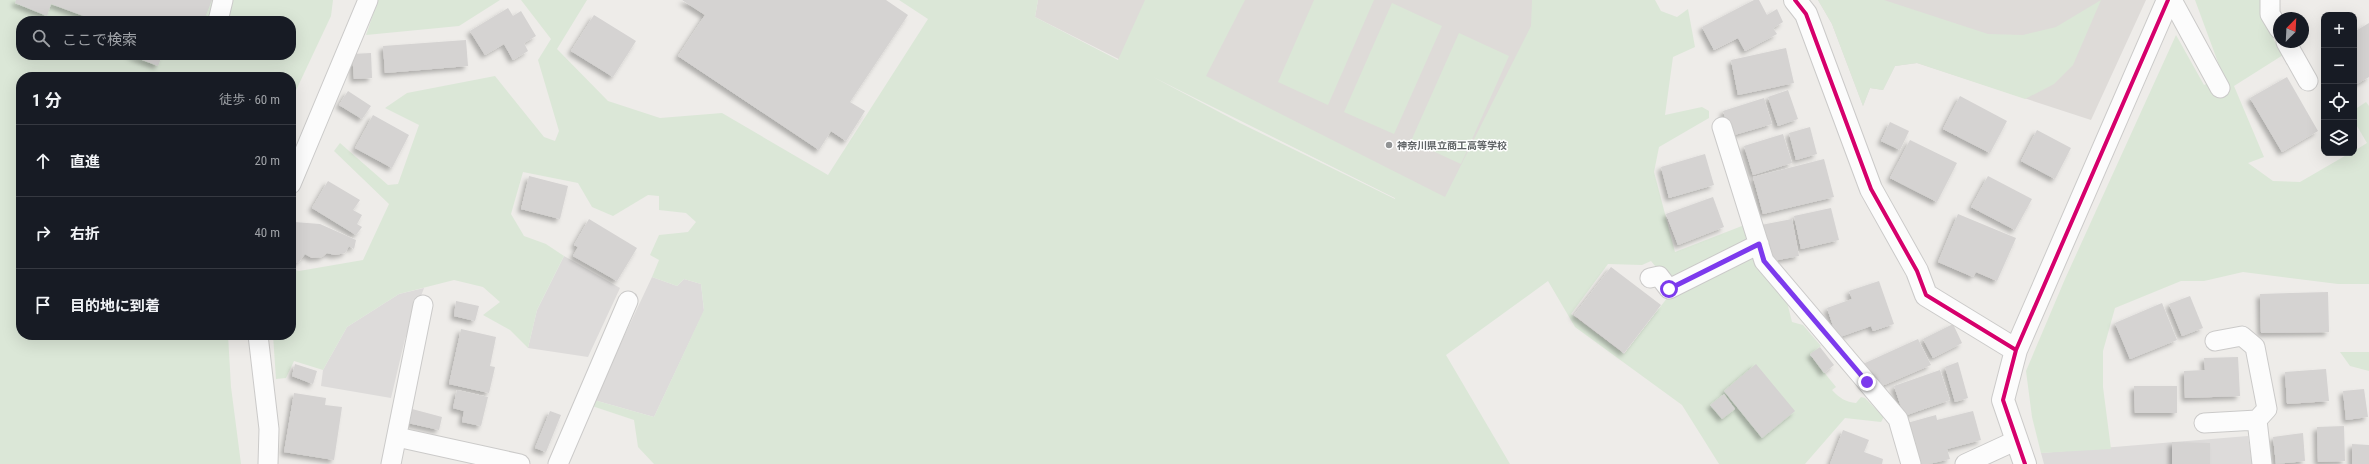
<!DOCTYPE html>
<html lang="ja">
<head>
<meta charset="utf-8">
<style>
  :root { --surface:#171b24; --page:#242831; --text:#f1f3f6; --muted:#9ea1a6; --line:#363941 }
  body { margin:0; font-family:"Roboto Condensed","Noto Sans JP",sans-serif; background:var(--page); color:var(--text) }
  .controls { position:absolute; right:12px; top:12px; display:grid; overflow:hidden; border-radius:8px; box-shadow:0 4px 16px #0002 }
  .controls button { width:36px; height:36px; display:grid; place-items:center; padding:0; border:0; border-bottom:1px solid var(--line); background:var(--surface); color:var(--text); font:20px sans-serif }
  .compass { position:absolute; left:2273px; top:12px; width:36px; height:36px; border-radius:50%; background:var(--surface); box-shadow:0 4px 16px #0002; rotate:24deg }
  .stop { position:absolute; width:12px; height:12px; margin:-9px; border:3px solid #7c3aed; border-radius:50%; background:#fff }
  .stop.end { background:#7c3aed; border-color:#fff; box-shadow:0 1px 4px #0008 }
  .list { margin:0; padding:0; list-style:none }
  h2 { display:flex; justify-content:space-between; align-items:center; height:52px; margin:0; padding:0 16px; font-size:17px }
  h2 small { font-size:13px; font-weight:400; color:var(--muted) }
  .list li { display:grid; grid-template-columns:26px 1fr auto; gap:12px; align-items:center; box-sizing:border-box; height:72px; padding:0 16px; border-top:1px solid var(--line) }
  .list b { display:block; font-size:15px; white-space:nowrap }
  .list em { font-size:13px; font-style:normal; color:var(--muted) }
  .icon { flex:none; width:22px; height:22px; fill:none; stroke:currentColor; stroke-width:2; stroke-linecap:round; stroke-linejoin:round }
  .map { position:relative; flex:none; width:2369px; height:464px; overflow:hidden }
  .search { position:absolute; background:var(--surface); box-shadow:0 4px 16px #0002; left:16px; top:16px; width:280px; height:44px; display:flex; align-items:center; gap:10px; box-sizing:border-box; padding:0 14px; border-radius:16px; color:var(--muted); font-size:15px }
  .panel { position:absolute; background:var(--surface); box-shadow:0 4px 16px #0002; left:16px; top:72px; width:280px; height:268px; border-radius:16px }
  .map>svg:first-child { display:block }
  .industrial { fill:#dddbda }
  .education { fill:#dedbd8 }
  .green { fill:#dbe7d7; fill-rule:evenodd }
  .building { fill:#d5d3d2; filter:url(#shadow) }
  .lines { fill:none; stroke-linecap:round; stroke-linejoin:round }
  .lane-casing { stroke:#cbcac9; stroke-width:21 }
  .street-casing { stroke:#cbcac9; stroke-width:24 }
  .lane { stroke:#fcfcfc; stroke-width:19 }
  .street { stroke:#fcfcfc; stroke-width:22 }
  .cycleway-casing { stroke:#fff; stroke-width:6 }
  .cycleway { stroke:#d6006c; stroke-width:4 }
  .route { stroke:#7c3aed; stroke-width:5 }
  .poi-dot { fill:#919394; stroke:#fff; stroke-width:1.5 }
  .labels { text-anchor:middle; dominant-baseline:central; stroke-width:3; stroke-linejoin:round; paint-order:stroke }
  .poi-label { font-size:10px; font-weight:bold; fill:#5f6366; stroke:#fff; text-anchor:start }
</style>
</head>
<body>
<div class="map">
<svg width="2369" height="464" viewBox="0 0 2369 464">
  <defs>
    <filter id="shadow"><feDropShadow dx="-3.5" dy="3.5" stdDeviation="2" flood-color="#0004"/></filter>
  </defs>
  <rect width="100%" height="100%" fill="#eeece9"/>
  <path class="industrial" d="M564,256L620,288L588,357L528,348L537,310Z
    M652,277L677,286L684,279L701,284L704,311L654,417L594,400Z
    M424,288L405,339L391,398L321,386L323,370L347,327L399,294Z
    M2248,436L2252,464H2044L2041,453Z"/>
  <path class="education" d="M1038,0H1549L1457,229L1035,17Z
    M1818,0H2146L2091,120L1917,63L1895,66L1883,90L1870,88L1863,106L1832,24Z"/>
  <path class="green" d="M0,0H333L331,16L291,101V77H21V335H228L231,387L241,464H0ZM21,21H291V55H21Z
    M378,0H500L459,26L366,35Z
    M521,0H587L557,49L608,101L660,118L722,113L828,175L928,19L899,0H1038L1035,17L1118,60L1145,0H1245L1206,76L1445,197L1531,26L1532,0H1655L1661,11L1677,17L1688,9L1695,47L1673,57L1665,115L1702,107L1709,111V118L1659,147L1654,172L1675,252L1747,224L1787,302L1792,322L1803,325L1821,346L1810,355L1836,387L1832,390C1839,398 1846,402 1856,403L1861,397L1865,398L1884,417L1881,422L1845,418L1805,464H1719L1682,405L1575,327L1548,281L1446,355L1510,464H654L638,447L634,420L592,406L594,400L654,417L704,310L701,284L684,279L677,286L652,277L659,260L650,255L659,235L688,232L696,222L686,213L659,210V196L648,195L613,216L592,207L578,183L523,172L511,214L524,236L546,244L564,256L537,310L528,348L510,330L483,315L500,302L483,287L454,280L399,294L347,327L323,370L294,361L286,378L276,379L273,335H291V269L299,271L363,260L389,204L334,151L340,143L388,185L398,184L419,125L385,108L407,93L495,76L544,137L555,141L559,131L538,60L551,39ZM1153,77L1395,198V199L1240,123ZM1651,261L1674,289L1624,354L1571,314L1608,264L1642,265Z
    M1314,0H1374L1328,105L1278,82Z
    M1818,0H1884L1988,34L2023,35L2056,27L2101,0L2073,65L2054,84L2025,99L1917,63L1895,66L1883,90L1870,88L1863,106L1832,24Z
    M2195,0H2262C2265,22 2271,37 2283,55L2234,86L2264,157L2248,163L2273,181L2300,182L2350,153H2354V151L2367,143L2354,121V110L2366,102L2369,106V284H2338L2243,272L2204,281H2181L2115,308L2103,351V387L2111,449L2041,453L2032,417L2026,371L2065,279L2176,35L2204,85L2223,76Z
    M1392,3L1442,26L1394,134L1344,112Z
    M1459,33L1509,56L1461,164L1411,141Z
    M2340,352H2369V371L2350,366Z"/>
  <path class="building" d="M16,0H212L204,20L207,21H97L51,4L47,16L15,3Z
    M682,0H886L908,15L850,102L865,111L846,141L831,131L819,150L678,56L705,15Z
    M1754,0H1759L1767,15L1777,9L1783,22L1773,28L1777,34L1745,51L1738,38L1714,50L1702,27Z
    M508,8L513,16L521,11L536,36L524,43L528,51L513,60L504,44L485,55L470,31Z
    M594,15L636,41L613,77L571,51Z
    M2369,23V77L2355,85L2354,32Z
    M466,40L468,66L385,73L383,46Z
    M1786,48L1794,83L1738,95L1731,60Z
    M371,53L372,78L354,79L352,54Z
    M129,55H162L158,66Z
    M2287,77L2318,131L2282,152L2250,98Z
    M1788,90L1798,119L1778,126L1768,97Z
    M348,91L371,106L362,119L339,105Z
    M1960,96L2007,121L1990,153L1943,129Z
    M1764,98L1772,124L1731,136L1723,111Z
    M373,115L409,135L392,168L355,148Z
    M1890,122L1909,131L1900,150L1881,141Z
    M1810,127L1817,154L1796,160L1789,133Z
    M2037,130L2071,148L2055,179L2021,161Z
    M1783,134L1792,163L1753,175L1744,146Z
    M1910,140L1957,163L1937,202L1890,178Z
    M1705,154L1714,185L1669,198L1661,167Z
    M1824,159L1834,197L1763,214L1753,177Z
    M529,176L568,186L560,219L521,209Z
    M1988,176L2032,199L2015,230L1971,207Z
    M328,181L360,200L353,210L362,215L357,224L362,227L356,235L312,208Z
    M1713,197L1724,227L1678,245L1666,214Z
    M1831,208L1839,240L1801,249L1794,216Z
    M1958,214L2016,238L1997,281L1976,272L1973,277L1938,262Z
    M589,219L637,248L617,281L573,256L578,247L574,245Z
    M1792,219L1799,256L1768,262L1761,225Z
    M294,222L320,224L356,240L354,249L349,246L345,253L335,255L327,253L322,257L312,258L305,254L298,263L291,262V241L295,233L291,228Z
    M1611,267L1661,305L1624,353L1574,315Z
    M1879,281L1894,324L1873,331L1871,326L1837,338L1827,308L1852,299L1849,291Z
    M2328,292L2329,332L2261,333L2260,294Z
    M2190,296L2203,328L2182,336L2169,304Z
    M456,301L479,306L475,321L454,316Z
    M2162,303L2177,340L2130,359L2115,323Z
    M1953,324L1962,343L1933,358L1923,339Z
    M461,329L496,337L490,366L495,367L489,393L449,384Z
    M1918,339L1931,365L1882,386L1863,364Z
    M1820,347L1834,365L1824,373L1810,354Z
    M2238,357L2240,396L2185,398L2184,371L2205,370L2204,358Z
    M1958,362L1968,398L1955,402L1945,367Z
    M295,364L317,371L313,384L292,376Z
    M1756,364L1795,411L1762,438L1724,391Z
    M2326,369L2329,401L2287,404L2285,372Z
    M1940,370L1950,400L1904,416L1894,386Z
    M2134,386H2177V413H2135Z
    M2364,389L2368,417L2346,420L2343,391Z
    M457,390L488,397L481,426L462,422L464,411L453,408Z
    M294,393L326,398L325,405L342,407L334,460L284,452Z
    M1724,394L1735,409L1722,419L1710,405Z
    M412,409L442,417L439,430L408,423Z
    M550,411L561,415L546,452L535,448Z
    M1973,411L1981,440L1947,449L1950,459L1929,464H1918L1907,423L1936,415L1937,420Z
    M2344,426L2345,461L2318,462L2317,427Z
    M1843,430L1869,440L1864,452L1883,459L1882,464H1830Z
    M2303,433L2305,461L2276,464L2273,437Z
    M2172,442L2210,443V464H2172Z
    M2352,444L2369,445V464H2352Z"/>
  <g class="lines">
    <defs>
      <path id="lane" d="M2172,0L2220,88
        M2270,0V14L2279,29
        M218,21L223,0
        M2286,42L2308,81
        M1722,127L1764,261L1898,419L1911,464
        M291,184L368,0
        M1650,278L1659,276L1669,289L1759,244
        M258,335L269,429L268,464
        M2215,341L2242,336L2255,347L2267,409L2257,420
        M2204,423L2257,420L2262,464
        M397,437L520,464
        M391,464L423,305
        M558,464L628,301
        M1965,464L2017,440"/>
      <path id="street" d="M1795,0L1806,14L1871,189L1917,271L1926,295L2016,350
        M2025,464L2003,400L2016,350L2168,0"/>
    </defs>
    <use href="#lane" class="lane-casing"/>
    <use href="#street" class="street-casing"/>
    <use href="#lane" class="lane"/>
    <use href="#street" class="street"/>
    <defs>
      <path id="cycleway" d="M1795,0L1806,14L1871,189L1917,271L1926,295L2016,350
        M2025,464L2003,400L2016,350L2168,0"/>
    </defs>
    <use href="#cycleway" class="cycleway-casing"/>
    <use href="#cycleway" class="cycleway"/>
  </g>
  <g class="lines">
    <path class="route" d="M1669,289L1759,244L1764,261L1867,382"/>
  </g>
  <circle class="poi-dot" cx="1389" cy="145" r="4"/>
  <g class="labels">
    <g class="poi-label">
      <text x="1397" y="145">神奈川県立商工高等学校</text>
    </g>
  </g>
</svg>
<div class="controls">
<button>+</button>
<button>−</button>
<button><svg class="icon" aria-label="locate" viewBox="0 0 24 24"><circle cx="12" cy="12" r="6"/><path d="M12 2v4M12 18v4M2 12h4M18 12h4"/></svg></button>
<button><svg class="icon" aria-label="layers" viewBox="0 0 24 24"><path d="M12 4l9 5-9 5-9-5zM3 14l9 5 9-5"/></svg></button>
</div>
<svg class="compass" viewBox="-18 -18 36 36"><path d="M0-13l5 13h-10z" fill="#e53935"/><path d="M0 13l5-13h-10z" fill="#9ea1a6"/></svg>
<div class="stop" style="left:1669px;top:289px"></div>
<div class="stop end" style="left:1867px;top:382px"></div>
<div class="search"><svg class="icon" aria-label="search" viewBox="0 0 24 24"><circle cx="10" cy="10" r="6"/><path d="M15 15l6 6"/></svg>ここで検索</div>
<section class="panel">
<h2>1 分<small>徒歩 · 60 m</small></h2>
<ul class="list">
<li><svg class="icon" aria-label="ahead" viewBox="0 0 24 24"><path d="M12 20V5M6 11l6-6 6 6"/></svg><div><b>直進</b></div><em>20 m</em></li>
<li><svg class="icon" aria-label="right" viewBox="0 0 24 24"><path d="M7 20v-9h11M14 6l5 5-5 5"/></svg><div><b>右折</b></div><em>40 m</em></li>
<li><svg class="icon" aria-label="arrive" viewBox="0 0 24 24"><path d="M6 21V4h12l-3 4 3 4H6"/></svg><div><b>目的地に到着</b></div></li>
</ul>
</section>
</div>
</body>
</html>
